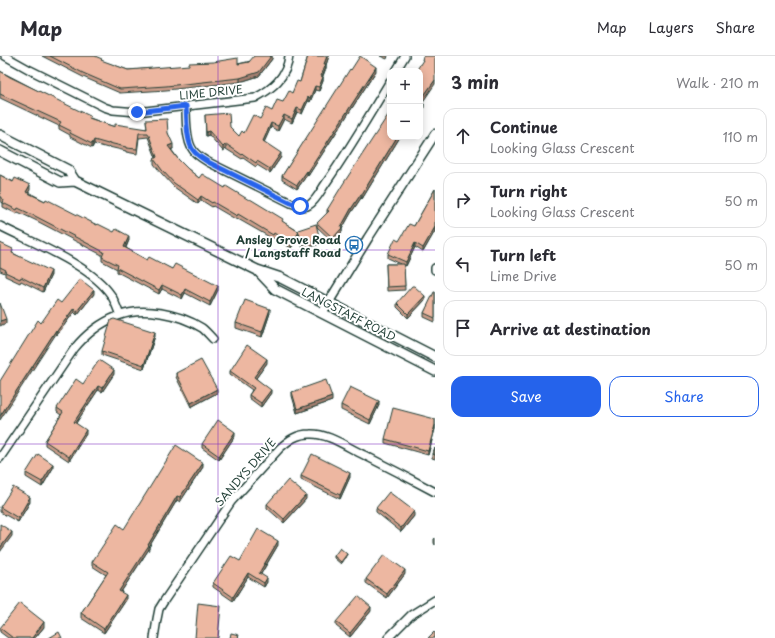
<!DOCTYPE html>
<html lang="en">
<head>
<meta charset="utf-8">
<style>
  :root { --surface:#fff; --page:#f2f2f3; --text:#2b2b33; --muted:#7c7c81; --line:#e1e1e2; --accent:#2563eb }
  body { margin:0; font-family:"Playpen Sans",sans-serif; background:var(--page); color:var(--text) }
  .controls { position:absolute; right:12px; top:12px; display:grid; overflow:hidden; border-radius:8px; box-shadow:0 2px 10px #0003 }
  .controls button { width:36px; height:36px; display:grid; place-items:center; padding:0; border:0; border-bottom:1px solid var(--line); background:var(--surface); color:var(--text); font:20px sans-serif }
  .stop { position:absolute; width:12px; height:12px; margin:-9px; border:3px solid #2563eb; border-radius:50%; background:#fff }
  .stop.end { background:#2563eb; border-color:#fff; box-shadow:0 1px 4px #0008 }
  .list { margin:0; padding:0; list-style:none }
  h2 { display:flex; justify-content:space-between; align-items:center; height:52px; margin:0; padding:0 16px; font-size:17px }
  h2 small { font-size:13px; font-weight:400; color:var(--muted) }
  .list li { display:grid; grid-template-columns:26px 1fr auto; gap:12px; align-items:center; box-sizing:border-box; height:56px; margin:0 8px 8px; padding:0 8px; border:1px solid var(--line); border-radius:12px }
  .list b { display:block; font-size:15px; white-space:nowrap }
  .list p { margin:0; font-size:13px; white-space:nowrap; color:var(--muted) }
  .list em { font-size:13px; font-style:normal; color:var(--muted) }
  .actions { display:flex; gap:8px; padding:12px 16px }
  .actions a { flex:1; padding:9px 0; border:1px solid var(--accent); border-radius:12px; text-align:center; font-size:14px; color:var(--accent) }
  .actions .main { background:var(--accent); color:#fff }
  .icon { flex:none; width:22px; height:22px; fill:none; stroke:currentColor; stroke-width:2; stroke-linecap:round; stroke-linejoin:round }
  .map { position:relative; flex:none; width:435px; height:582px; overflow:hidden }
  header { display:flex; align-items:center; gap:24px; box-sizing:border-box; height:56px; padding:0 20px; background:var(--surface); border-bottom:1px solid var(--line) }
  header strong { font-size:19px }
  nav { display:flex; gap:22px; margin-inline-start:auto; font-size:14px }
  main { display:flex }
  aside { flex:1; background:var(--surface) }
  .map>svg:first-child { display:block }
  .lines { fill:none; stroke-linecap:round; stroke-linejoin:round }
  .minor-casing { stroke:#1f3d34; stroke-width:10 }
  .tertiary-casing { stroke:#1f3d34; stroke-width:11 }
  .secondary-casing { stroke:#1f3d34; stroke-width:12 }
  .minor { stroke:#fff; stroke-width:7 }
  .tertiary { stroke:#fff; stroke-width:8 }
  .secondary { stroke:#fff; stroke-width:9 }
  .wall { fill:#cc9d8a; stroke:#1f3d34 }
  .shaded-wall { fill:#a68071; stroke:#1f3d34 }
  .building { fill:#edb7a1; stroke:#1f3d34 }
  .route { stroke:#2563eb; stroke-width:5 }
  .grid { fill:none; stroke:#7b2cbf; stroke-width:1; stroke-opacity:0.55 }
  .labels { text-anchor:middle; dominant-baseline:central; stroke-width:4; stroke-linejoin:round; paint-order:stroke }
  .street-label { font-size:11px; fill:#1f3d34; stroke:#fff }
  .poi-label { font-size:11px; font-weight:bold; fill:#1f3d34; stroke:#fff; text-anchor:end }
</style>
</head>
<body>
<header>
<strong>Map</strong>
<nav><a>Map</a><a>Layers</a><a>Share</a></nav>
</header>
<main>
<div class="map">
<svg width="435" height="582" viewBox="0 0 435 582">
  <rect width="100%" height="100%" fill="#fff"/>
  <filter id="ink" filterUnits="userSpaceOnUse"><feTurbulence type="fractalNoise" baseFrequency=".025" numOctaves="2"/><feDisplacementMap in="SourceGraphic" scale="8" xChannelSelector="R" yChannelSelector="G"/><feConvolveMatrix kernelMatrix="1 2 1 2 8 2 1 2 1" color-interpolation-filters="sRGB"/></filter>
  <g filter="url(#ink)">
    <g class="lines">
      <defs>
        <path id="minor" d="M5,0L30,14L104,51L113,54L137,56L255,42C272,33 287,21 289,0
          M396,15L405,0
          M186,50C186,62 186,85 193,94C196,99 203,103 208,106L291,147C296,149 304,153 309,149C316,145 321,134 326,127C349,94 369,60 390,25
          M0,170C33,187 91,209 111,239C115,245 117,253 120,259
          M435,212V214
          M0,402L74,293C86,278 100,267 118,260C143,250 180,258 202,272C206,275 209,279 213,283
          M154,582L157,563L159,553L164,545L231,446L280,392C289,384 297,378 310,378C328,377 347,391 364,399C388,411 411,423 435,436
          M388,582L411,559L435,544"/>
        <path id="tertiary" d="M322,257L368,182L435,78"/>
        <path id="secondary" d="M0,79L68,114L75,125
          M0,95L60,126L75,125L257,214L281,222L435,301
          M258,215L275,233L435,315"/>
      </defs>
      <use href="#minor" class="minor-casing"/>
      <use href="#tertiary" class="tertiary-casing"/>
      <use href="#secondary" class="secondary-casing"/>
      <use href="#minor" class="minor"/>
      <use href="#tertiary" class="tertiary"/>
      <use href="#secondary" class="secondary"/>
    </g>
    <path class="wall" d="M42,0H95L102,5L128,14L238,8L272,0V3L259,20L240,26L166,34L120,37L83,21Z
      M308,0H329L326,9V12L323,20V25L319,35L315,34L310,46L308,45L302,58L297,56L292,67L284,63L278,75L271,71L264,86L281,101L270,117L257,109L256,111L243,102L242,103L226,93L223,95L209,79L206,80L205,59L230,71L239,80L244,77L260,63L272,55L283,46L292,37L300,26Z
      M380,0H388L387,3Z
      M351,14L376,15L308,120L307,119L297,133L282,124V120Z
      M0,15L90,62L106,68L115,71L147,73L146,64L168,77L173,93H171L178,103L188,113L199,122L225,132L283,166L298,175V174L320,188L303,193L299,180L291,192L274,182L273,183L238,163L237,164L213,150L212,151L201,144L198,148L174,131L162,118L154,108V103L156,102L148,81L139,82L137,98L126,96V95L109,91L108,92L94,88L92,92L70,81V79L59,73V70L0,42Z
      M390,81H400L362,143L361,142L351,157L342,173V176L333,186L317,171V167L327,157V154Z
      M0,119L30,134L28,136L45,145L129,184L126,192L147,204L172,213L218,234L210,250L185,237L182,243L162,233L159,238L117,216V213L102,205V199L35,164L18,156L17,158L3,151V147L0,145Z
      M435,133V175L423,196L415,191L406,210L404,209L405,234L387,235L386,208H401L388,202V198L414,170Z
      M0,187L13,197L51,219L43,236L21,225L20,227L5,220V217L0,215Z
      M435,236V266L424,261V257Z
      M94,238L77,259L74,256L57,279L41,267L61,247Z
      M425,244L408,262L397,251V247Z
      M270,257L262,281L236,272V267Z
      M155,280L144,313L102,299V295Z
      M267,307L256,322L271,337L261,351L249,342V339L252,334L230,318V315Z
      M176,317L217,337L191,351L176,321Z
      M114,318L102,336L98,334L76,367L86,378L69,405L45,389V385L61,359L57,356V352L83,328Z
      M292,336L332,345L297,357L292,340Z
      M341,349H379L370,368L341,354Z
      M435,363V373L428,399L385,387V383Z
      M235,380L219,404L202,392V388Z
      M435,392V403L432,402V398Z
      M203,411L180,446L177,444L149,491V493L121,536L126,544L104,577L81,562V557L106,519L92,510V506Z
      M53,412L42,431L26,421V417Z
      M301,420L350,421L340,443L301,424Z
      M306,443L284,467L267,452V448Z
      M30,446L18,466L0,456V451Z
      M376,452L414,460L401,476L376,456Z
      M435,482V489L434,487V483Z
      M278,489L261,518L267,526L264,531L248,521L233,545L213,531V527L240,505Z
      M334,500H347L341,508L334,502Z
      M405,518L387,542L366,527V523Z
      M371,555L350,581L336,570V566Z
      M44,571L35,582H8L0,576V572Z"/>
    <path class="shaded-wall" d="M271,0H272V3L259,20L240,26V22Z
      M327,0H329L326,9V12L321,24V20L324,8Z
      M376,11V15L308,120V116Z
      M323,21V25L319,35V31Z
      M435,24V28L420,50V45Z
      M315,30V34L310,46V42Z
      M308,41V45L302,58V54Z
      M424,48V52L420,59V55Z
      M297,52V56L292,67V63Z
      M284,59V63L278,75V70Z
      M271,67V71L263,89V85Z
      M209,75V79L206,80V76Z
      M397,81H400L362,143V138Z
      M94,84V88L92,92V88Z
      M173,88V93L168,94V90Z
      M226,88V93L223,95V91Z
      M281,97V101L270,117V113Z
      M307,115V119L297,133V129Z
      M30,129V134L26,140V136Z
      M361,138V142L351,157L342,173V176L333,186V182L341,171L351,153Z
      M201,140V144L198,148V144Z
      M435,171V175L423,196V192Z
      M299,176V180L291,192V188Z
      M129,180V184L124,195V191Z
      M320,184V188L303,193V189Z
      M415,187V191L406,210V206Z
      M51,215V219L43,236V232Z
      M162,229V233L159,238V234Z
      M218,230V234L210,250V246Z
      M185,233V237L182,243V239Z
      M94,234V238L77,259V255Z
      M425,240V244L408,262V258Z
      M74,252V256L57,279V275Z
      M270,253V257L262,281V276Z
      M6,263V267L0,270V265Z
      M56,274V278L0,364V360Z
      M155,276V280L144,313V309Z
      M267,303V307L254,325V321Z
      M114,314V318L102,336V332Z
      M98,330V334L74,370V366Z
      M217,333V337L191,351V347Z
      M271,334V337L261,351V347Z
      M332,341V345L297,357V353Z
      M379,345V349L370,368V364Z
      M435,369V373L428,399V395Z
      M86,374V378L69,405V401Z
      M235,376V380L219,404V400Z
      M203,407V411L180,446V441Z
      M53,408V412L42,431V426Z
      M350,417V421L340,443V439Z
      M306,439V443L284,467V463Z
      M177,440V444L149,491V493L119,539V535L148,489Z
      M30,441V446L18,466V462Z
      M414,455V460L401,476V472Z
      M12,476V480L0,496V492Z
      M278,485V489L259,521V517Z
      M347,498V500L341,508V506Z
      M405,514V518L387,542V538Z
      M248,517V521L233,545V541Z
      M267,522V526L264,531V527Z
      M126,539V544L104,577V573Z
      M371,551V555L350,581V577Z
      M44,566V571L35,582H32Z"/>
    <path class="building" d="M50,0H95L102,3L101,4L128,14L189,9V7L213,6L238,2V8L249,6L254,0H271L259,16L240,22L166,30L120,33L83,17Z
      M308,0H327L324,8H326L321,20L323,21L319,31L315,30L310,42L308,41L302,54L297,52L292,63L284,59L278,70L271,67L263,85L281,97L270,113L257,105L256,107L243,98L242,99L226,88L223,91L209,75L206,76L205,59L229,57L230,71L239,80L242,75L244,77L253,59L260,63L266,52L272,55L277,44L283,46L289,35L292,37L297,25L300,26Z
      M360,0L376,11L308,116L307,115L297,129L282,120L350,13L351,14Z
      M423,0H435V24L420,45L424,48L420,55V15H416L423,4H422Z
      M0,15L10,21L90,60L89,62L106,68L115,71V68L147,73L146,64L167,63L168,77L173,88L168,90L178,103L188,113L199,122L202,118L225,132L226,130L249,144L250,143L283,163L282,165L299,176L291,188L274,177L273,179L238,158L237,160L213,146L212,147L201,140L198,144L174,127L162,114L154,103L157,101L148,77H139L137,93L126,92V91L109,87L108,88L94,84L92,88L70,77L71,75L59,69L61,66L0,38Z
      M390,56V81H397L362,138H361L351,153L341,171L342,172L333,182L317,167L329,155L327,154L343,128Z
      M0,119L13,126L15,122L30,129L26,136L45,145L46,143L97,169L98,168L114,176L116,173L129,180L124,191L147,204L149,201L172,213L175,208L218,230L210,246L185,233L182,239L162,229L159,234L117,212L118,209L102,201L104,196L35,160L18,152L17,154L3,147L4,144L0,141Z
      M435,133V171L423,192L415,187L406,206L388,198L395,183L399,185L409,168L414,170Z
      M316,168L320,184L303,189L298,174Z
      M0,187L13,193L12,197L51,215L43,232L21,221L20,223L5,216L6,214L0,211Z
      M386,208H404L405,230L387,231Z
      M80,223L94,234L77,255L74,252L57,275L56,274L0,360V325L38,264L41,267L57,244L61,247Z
      M412,230H414L425,240L408,258L397,247Z
      M434,236H435V262L424,257Z
      M245,244L270,253L262,276L236,267Z
      M0,247L6,263L0,265Z
      M114,263L155,276L144,309L102,295L111,264Z
      M247,289L267,303L254,321L271,334L261,347L249,339L254,332L230,315Z
      M99,304L114,314L102,332L98,330L74,366L86,374L69,401L45,385L63,356L57,352L76,323L83,328Z
      M201,304L217,333L191,347L176,317Z
      M326,324L332,341L297,353L292,336Z
      M350,331L379,345L370,364L341,349Z
      M393,352L435,363V369L428,395L385,383Z
      M218,364L235,376L219,400L202,388Z
      M176,389L203,407L180,441L177,440L148,489H149L119,535L126,539L104,573L81,557L108,516L92,506L117,468L124,473Z
      M435,392V399L432,398Z
      M38,398L53,408L42,426L26,417Z
      M312,398L350,417L340,439L301,420Z
      M288,424L306,439L284,463L267,448Z
      M13,431L30,441L18,462L0,451Z
      M389,436L414,455L401,472L376,452Z
      M0,468L12,476L0,492Z
      M258,473L278,485L259,517L267,522L264,527L248,517L233,541L213,527L231,500L240,505Z
      M340,492L347,498L341,506L334,500Z
      M384,499L405,514L387,538L366,523Z
      M358,540L371,551L350,577L336,566Z
      M20,547L44,566L32,582H13L0,572Z
      M198,547L221,550L218,582H195Z
      M59,576L62,582H49Z
      M434,576L435,577V582H428Z
      M231,577L239,579L238,582H230Z"/>
  </g>
  <g class="lines" filter="url(#ink)">
    <path class="route" d="M137,56L186,50C187,62 186,85 193,94C196,99 203,103 208,106L291,147L300,150"/>
  </g>
  <path class="grid" d="M218,0V582M0,194H435M0,388H435"/>
  <defs>
    <symbol id="bus-ring" viewBox="-11 -11 22 22"><circle r="9.5" fill="#fff" stroke="#1f6fb2" stroke-width="1.5"/><path d="M-5-6H5V4H4V6H2V4H-2V6H-4V4H-5ZM-3.5-4V0h7V-4ZM-3.5 1.2v1.5H-2V1.2ZM2 1.2v1.5H3.5V1.2Z" fill="#1f6fb2"/></symbol>
  </defs>
  <g fill-rule="evenodd">
    <use href="#bus-ring" x="344" y="179" width="20" height="20"/>
  </g>
  <g class="labels">
    <g class="street-label">
      <text transform="translate(211 36) rotate(-6)">LIME DRIVE</text>
      <text transform="translate(349 258) rotate(27)">LANGSTAFF ROAD</text>
      <text transform="translate(245 416) rotate(-49)">SANDYS DRIVE</text>
    </g>
    <g class="poi-label">
      <text x="341" y="183">Ansley Grove Road<tspan x="341" dy="13">/ Langstaff Road</tspan></text>
    </g>
  </g>
</svg>
<div class="controls">
<button>+</button>
<button>−</button>
</div>
<div class="stop" style="left:300px;top:150px"></div>
<div class="stop end" style="left:137px;top:56px"></div>
</div>
<aside>
<h2>3 min<small>Walk · 210 m</small></h2>
<ul class="list">
<li><svg class="icon" aria-label="ahead" viewBox="0 0 24 24"><path d="M12 20V5M6 11l6-6 6 6"/></svg><div><b>Continue</b><p>Looking Glass Crescent</p></div><em>110 m</em></li>
<li><svg class="icon" aria-label="right" viewBox="0 0 24 24"><path d="M7 20v-9h11M14 6l5 5-5 5"/></svg><div><b>Turn right</b><p>Looking Glass Crescent</p></div><em>50 m</em></li>
<li><svg class="icon" aria-label="left" viewBox="0 0 24 24"><path d="M17 20v-9H6M10 6l-5 5 5 5"/></svg><div><b>Turn left</b><p>Lime Drive</p></div><em>50 m</em></li>
<li><svg class="icon" aria-label="arrive" viewBox="0 0 24 24"><path d="M6 21V4h12l-3 4 3 4H6"/></svg><div><b>Arrive at destination</b></div></li>
</ul>
<div class="actions"><a class="main">Save</a><a>Share</a></div>
</aside>
</main>
</body>
</html>
